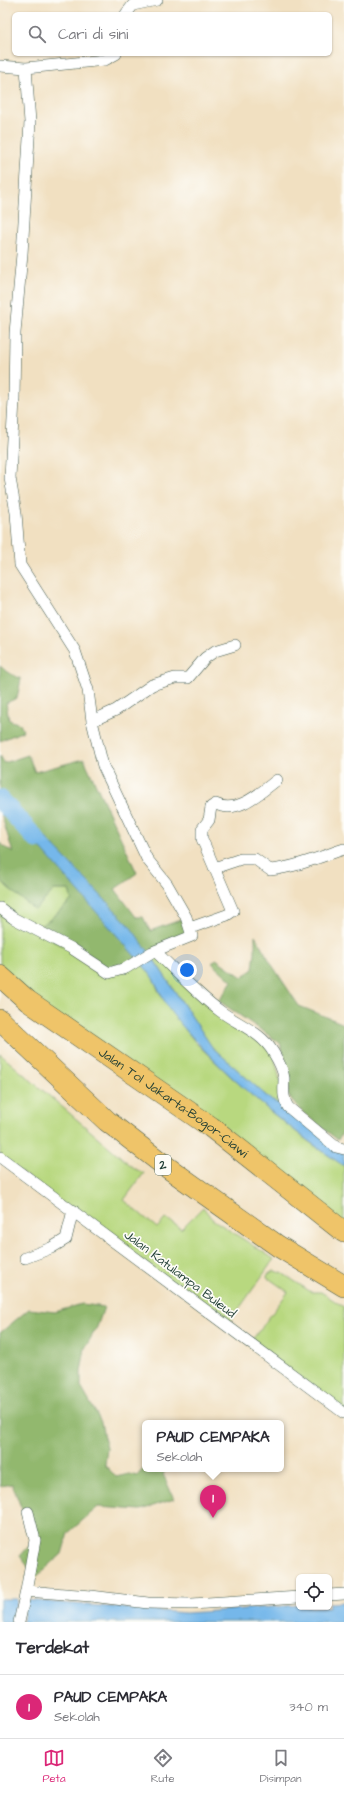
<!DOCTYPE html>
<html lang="id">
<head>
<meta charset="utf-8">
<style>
  :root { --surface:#fff; --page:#f7f7f7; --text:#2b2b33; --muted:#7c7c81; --line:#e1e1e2; --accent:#db2777 }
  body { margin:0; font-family:"Architects Daughter",sans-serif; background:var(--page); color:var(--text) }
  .controls { position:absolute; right:12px; bottom:12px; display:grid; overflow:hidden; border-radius:6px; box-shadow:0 1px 3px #0004 }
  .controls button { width:36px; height:36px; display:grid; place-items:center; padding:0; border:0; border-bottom:1px solid var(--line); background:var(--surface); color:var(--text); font:20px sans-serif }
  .you { position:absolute; left:187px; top:970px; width:14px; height:14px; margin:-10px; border:3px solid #fff; border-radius:50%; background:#1a73e8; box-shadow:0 0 0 6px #1a73e833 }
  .badge { display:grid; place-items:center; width:26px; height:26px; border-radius:50%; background:var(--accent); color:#fff; font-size:13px; font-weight:700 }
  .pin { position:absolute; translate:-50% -33px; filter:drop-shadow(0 1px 2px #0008) }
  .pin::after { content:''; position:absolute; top:21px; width:14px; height:12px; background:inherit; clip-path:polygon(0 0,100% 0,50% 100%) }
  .popup { position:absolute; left:142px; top:1420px; width:142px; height:52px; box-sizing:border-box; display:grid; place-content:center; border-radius:6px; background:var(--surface); filter:drop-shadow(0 1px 3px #0005); font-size:13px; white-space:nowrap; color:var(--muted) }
  .popup b { font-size:15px; color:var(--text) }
  .popup::after { content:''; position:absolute; left:50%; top:100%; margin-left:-8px; border:8px solid transparent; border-top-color:var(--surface) }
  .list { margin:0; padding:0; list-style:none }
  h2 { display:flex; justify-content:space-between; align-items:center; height:52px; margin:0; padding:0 16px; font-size:17px }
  h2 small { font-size:13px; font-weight:400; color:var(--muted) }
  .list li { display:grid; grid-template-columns:26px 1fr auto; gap:12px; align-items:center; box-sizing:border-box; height:64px; padding:0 16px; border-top:1px solid var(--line) }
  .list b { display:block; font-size:15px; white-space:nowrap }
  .list p { margin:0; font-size:13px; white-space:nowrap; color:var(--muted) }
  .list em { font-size:13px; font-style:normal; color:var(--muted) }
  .icon { flex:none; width:22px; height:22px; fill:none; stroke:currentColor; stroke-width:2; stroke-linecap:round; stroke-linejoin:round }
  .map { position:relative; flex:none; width:344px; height:1622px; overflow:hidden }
  .search { position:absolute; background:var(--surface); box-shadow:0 1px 3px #0004; left:12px; right:12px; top:12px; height:44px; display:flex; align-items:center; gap:10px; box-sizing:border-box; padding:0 14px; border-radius:6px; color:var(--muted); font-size:15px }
  .sheet { height:116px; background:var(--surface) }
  nav { display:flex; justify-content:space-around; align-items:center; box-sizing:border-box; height:56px; border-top:1px solid var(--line); background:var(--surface); font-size:11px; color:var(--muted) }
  nav a { display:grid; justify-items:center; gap:2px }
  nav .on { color:var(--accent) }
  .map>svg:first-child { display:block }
  .green { fill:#b8d87f; stroke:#6c8a5a }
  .forest { fill:#92b86e; stroke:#587a51 }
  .water { fill:#75b7ea; stroke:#4a7a8f }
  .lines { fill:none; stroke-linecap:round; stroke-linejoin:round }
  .river { stroke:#75b7ea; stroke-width:19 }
  .street-casing { stroke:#3e5549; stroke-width:12 }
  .highway-casing { stroke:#3e5549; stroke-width:22 }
  .street { stroke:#fff; stroke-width:11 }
  .highway { stroke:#efc469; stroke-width:21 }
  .labels { text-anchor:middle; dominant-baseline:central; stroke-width:3.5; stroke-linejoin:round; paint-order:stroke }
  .shield { fill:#fdfcf7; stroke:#62766e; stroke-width:1 }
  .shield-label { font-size:12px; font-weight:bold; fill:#1f3d34 }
  .street-label { font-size:13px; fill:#1f3d34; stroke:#fdfcf7 }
</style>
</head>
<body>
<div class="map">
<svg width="344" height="1622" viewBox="0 0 344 1622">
  <rect width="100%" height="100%" fill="#fdfcf7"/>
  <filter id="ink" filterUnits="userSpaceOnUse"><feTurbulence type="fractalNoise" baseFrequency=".025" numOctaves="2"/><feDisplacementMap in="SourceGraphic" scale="8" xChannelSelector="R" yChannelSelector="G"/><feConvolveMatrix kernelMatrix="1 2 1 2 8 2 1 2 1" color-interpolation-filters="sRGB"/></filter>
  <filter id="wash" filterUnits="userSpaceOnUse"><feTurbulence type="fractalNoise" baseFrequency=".012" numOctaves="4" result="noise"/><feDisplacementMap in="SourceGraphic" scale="16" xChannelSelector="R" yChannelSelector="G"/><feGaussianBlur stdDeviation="0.9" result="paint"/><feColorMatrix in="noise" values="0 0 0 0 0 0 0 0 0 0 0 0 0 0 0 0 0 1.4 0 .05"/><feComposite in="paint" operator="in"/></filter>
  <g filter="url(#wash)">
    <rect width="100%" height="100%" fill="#f1e0c1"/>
    <path class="green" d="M0,878L6,886L35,910L54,890H69L72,900L48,921L34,929L137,958L153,977L158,990L172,1013L196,1043L230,1076L271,1112L309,1142L344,1166V1232L0,976Z
      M149,952L165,962L273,1051L286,1106L272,1101L212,1047Z
      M0,1054L135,1169L144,1173L124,1200L157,1228L166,1218L181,1229L203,1207L212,1219L274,1259L227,1326L0,1157Z
      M274,1271L282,1273L311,1292H321L344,1307V1412L249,1344L288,1292L267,1277L268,1274Z"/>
    <path class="forest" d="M0,666L7,672L21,679L17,698L6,703L9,720L20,724L23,731L0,741Z
      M0,755L4,763L28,755L35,772L84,759L137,873L115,889L136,917H143L150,931L183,919L189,933L109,973L34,929L48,921L72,900L69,890H54L35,910L6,886L0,878V843L13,853L0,810Z
      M255,935L272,965L299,1006L344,1024V1130L338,1140L302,1112L288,1095L289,1069L280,1043L219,1001L232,981L212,963L216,959L242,977L253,969L255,952Z
      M82,1304L104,1307L97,1327L85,1348L81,1371V1387L101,1422L104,1438L107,1447L105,1465L116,1477L129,1474L137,1476L145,1467V1469H168L163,1474L174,1499L141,1510L98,1507L68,1533L62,1554L36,1577L20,1556L32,1543L28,1525L12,1484L0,1486V1333L29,1309L55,1312Z"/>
    <path class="water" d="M25,816L129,925L148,951L212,1047L272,1101L286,1106L344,1151V1166C281,1123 222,1074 173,1015C162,1001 158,983 147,970L17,821Z
      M0,1599H17L15,1621L0,1622Z
      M26,1600L186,1613L299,1605V1607H329V1603L344,1602V1622H23Z"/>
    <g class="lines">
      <path class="river" d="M0,799L36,839"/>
    </g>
  </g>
  <g filter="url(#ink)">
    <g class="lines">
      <defs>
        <path id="street" d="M126,14L133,5L157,0
          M0,66L26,68L105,60L116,54
          M92,721L116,710L152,685L175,678H188L205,658L215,651L235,645
          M214,868L241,859H255L270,870C296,867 320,857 344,849
          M0,908L13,918L71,948L109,973L126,968L152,952L192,936L186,917L167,884L147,859L103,766L92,721L88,690L75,651L20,565L16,513L10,478L14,399L15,333L22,254L30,122L26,68
          M190,928L227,915L233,911L202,839V829L209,820L211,807L216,804C237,815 261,792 277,780
          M155,951C176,971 197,994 220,1011C239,1025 261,1032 273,1052C278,1060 283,1069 284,1078C284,1089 282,1097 288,1107L336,1147L344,1149
          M0,1157L344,1413
          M25,1258L51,1248L66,1239L73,1210
          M26,1591L35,1540L28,1512
          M329,1595L344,1594
          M19,1622L26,1591L91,1596L148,1603L192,1604L299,1597"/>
        <g id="highway">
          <path id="s1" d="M0,976L28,1001L211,1127L344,1232"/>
          <path d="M0,1020L107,1121L164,1165L278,1246L344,1286"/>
        </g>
      </defs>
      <use href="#street" class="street-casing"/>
      <use href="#highway" class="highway-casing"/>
      <use href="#street" class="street"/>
      <use href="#highway" class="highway"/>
    </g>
  </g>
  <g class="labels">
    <rect class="shield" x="155" y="1155" width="16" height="20" rx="3"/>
    <g class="shield-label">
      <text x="163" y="1165">2</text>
    </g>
    <g class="street-label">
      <text stroke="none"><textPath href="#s1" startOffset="215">Jalan Tol Jakarta–Bogor–Ciawi</textPath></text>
      <text transform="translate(180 1274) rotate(37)">Jalan Katulampa Buleud</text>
    </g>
  </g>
</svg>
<div class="controls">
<button><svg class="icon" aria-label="locate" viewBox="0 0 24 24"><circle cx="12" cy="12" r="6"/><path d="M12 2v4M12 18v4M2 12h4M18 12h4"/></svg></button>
</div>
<div class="you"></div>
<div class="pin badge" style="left:213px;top:1518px">1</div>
<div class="popup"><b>PAUD CEMPAKA</b>Sekolah</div>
<div class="search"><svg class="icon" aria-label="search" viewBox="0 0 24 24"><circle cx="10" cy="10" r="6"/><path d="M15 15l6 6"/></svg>Cari di sini</div>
</div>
<section class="sheet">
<h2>Terdekat<small></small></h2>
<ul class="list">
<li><span class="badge">1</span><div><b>PAUD CEMPAKA</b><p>Sekolah</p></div><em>340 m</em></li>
</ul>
</section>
<nav>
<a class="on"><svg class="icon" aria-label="map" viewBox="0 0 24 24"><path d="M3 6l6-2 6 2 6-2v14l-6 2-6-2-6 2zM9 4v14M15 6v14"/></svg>Peta</a>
<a><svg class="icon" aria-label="directions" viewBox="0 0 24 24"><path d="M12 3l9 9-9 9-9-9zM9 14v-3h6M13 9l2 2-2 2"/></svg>Rute</a>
<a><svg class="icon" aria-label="saved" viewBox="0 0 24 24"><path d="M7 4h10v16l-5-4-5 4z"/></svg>Disimpan</a>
</nav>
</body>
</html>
